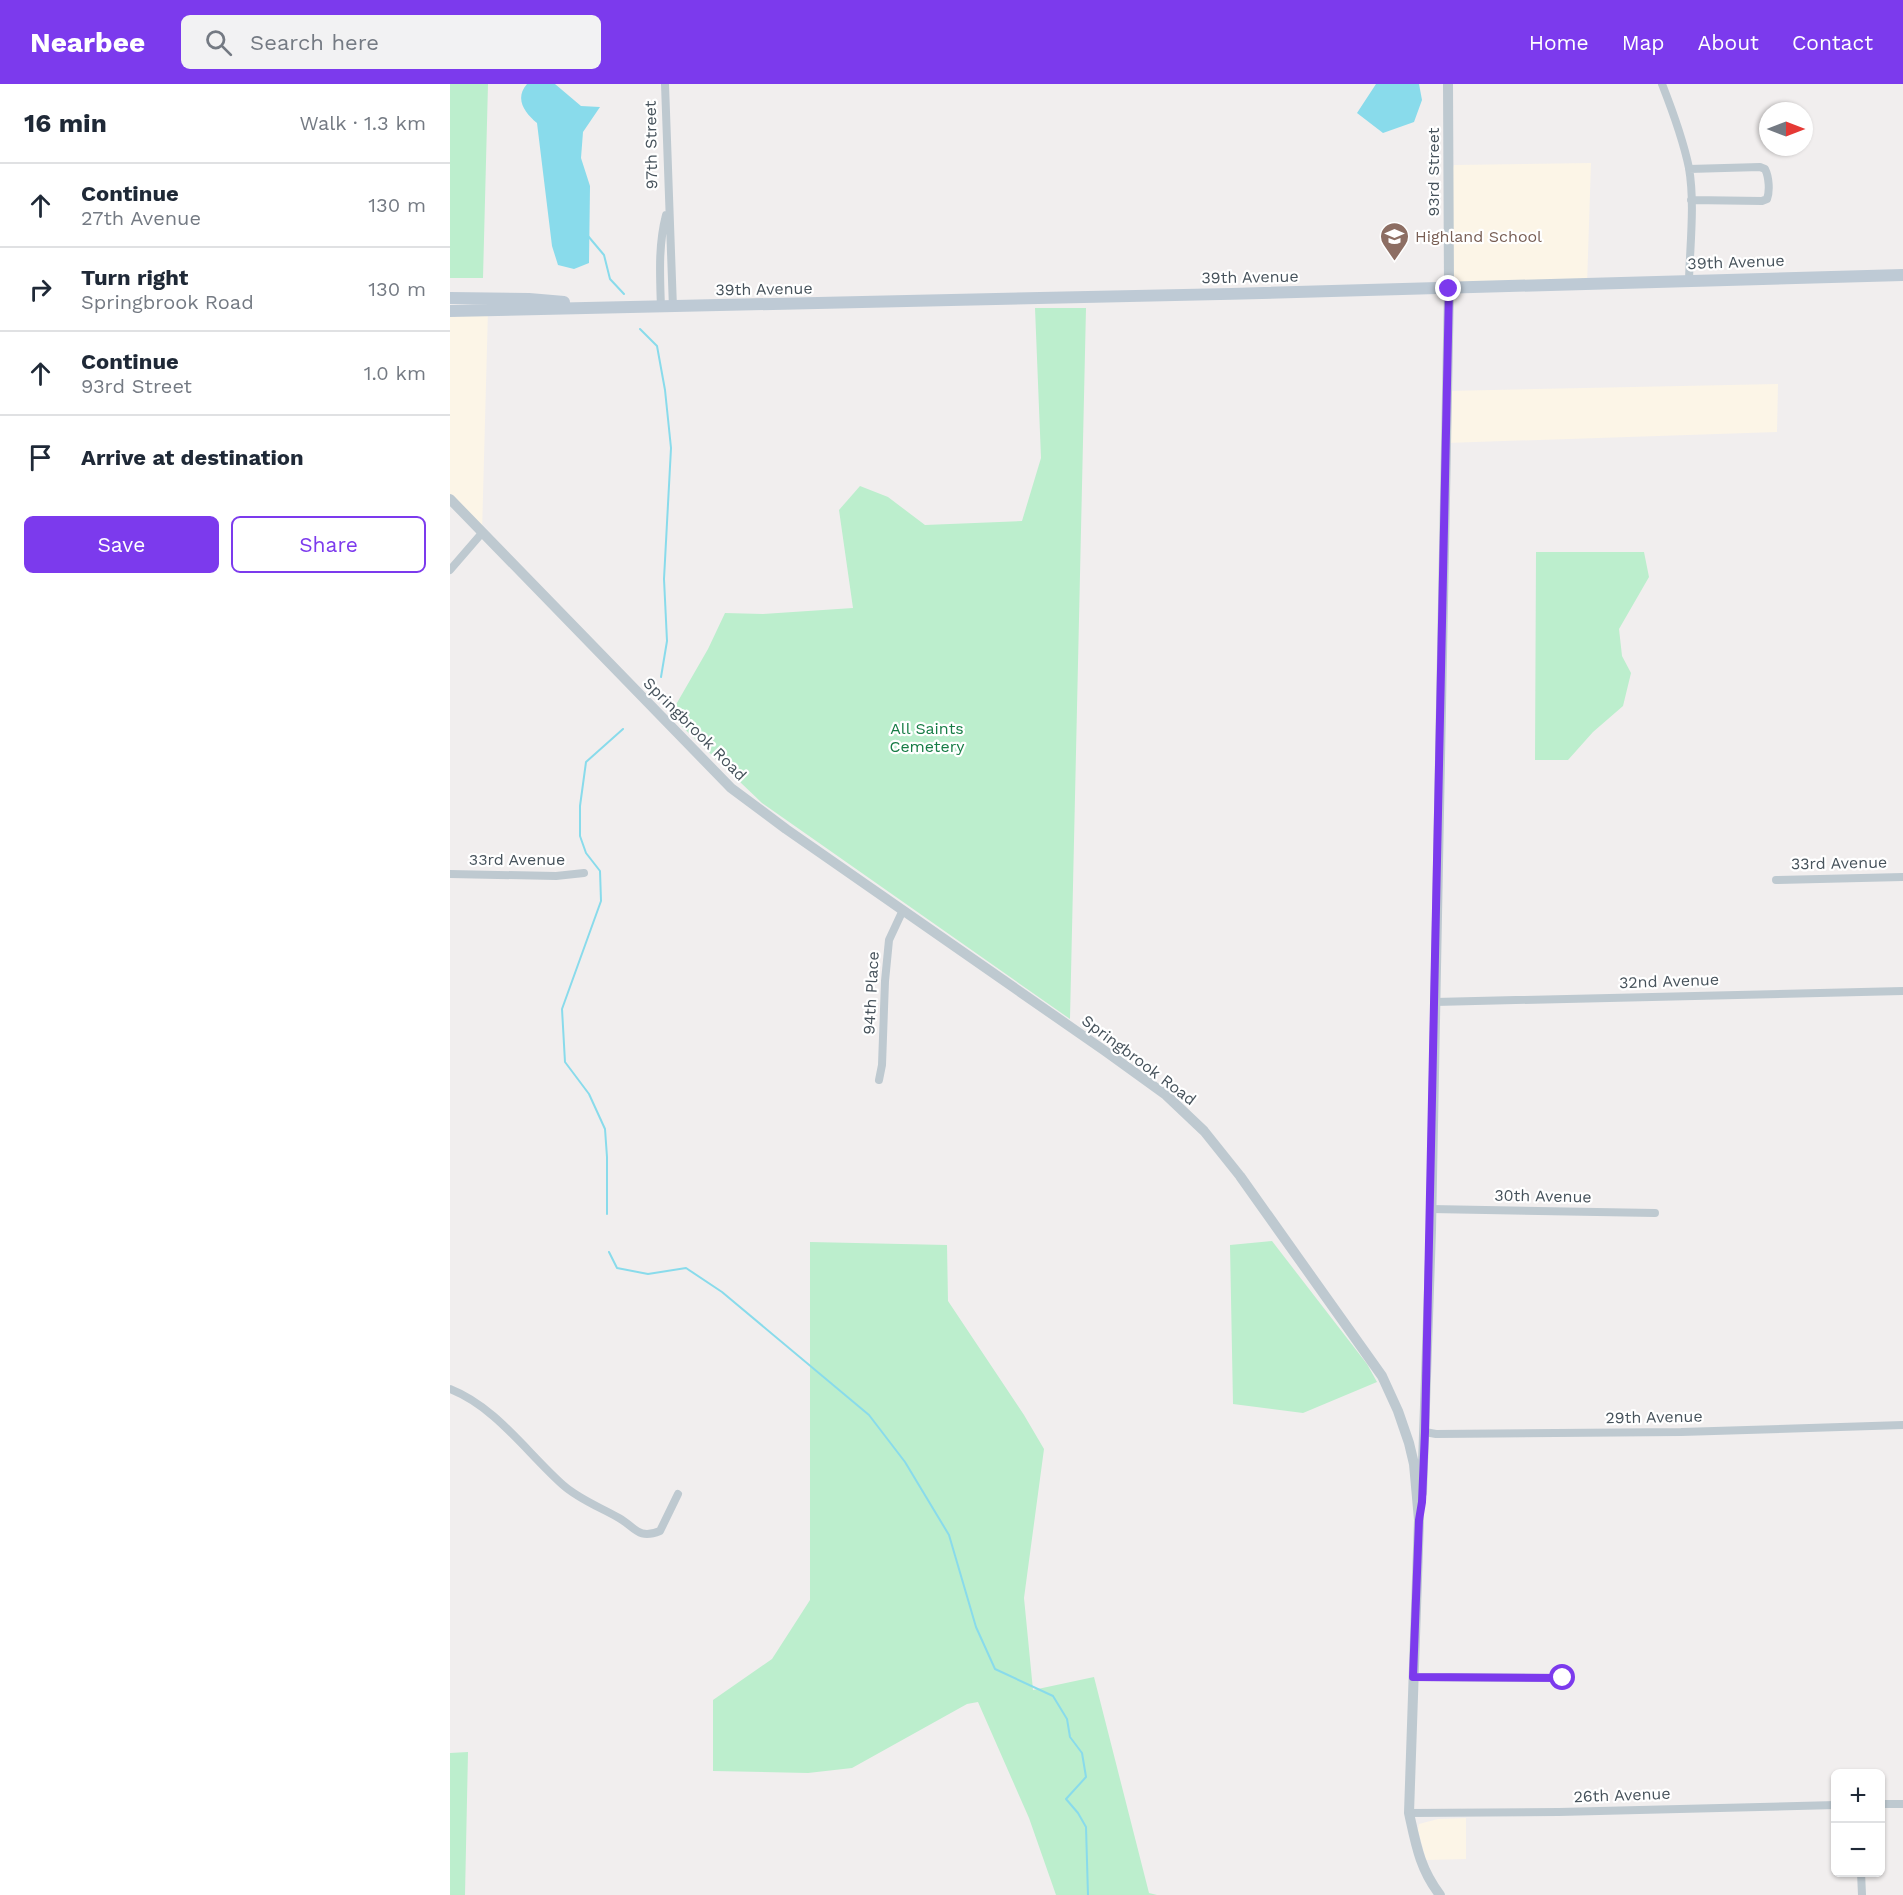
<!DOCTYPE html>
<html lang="en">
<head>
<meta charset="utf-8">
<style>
  :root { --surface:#fff; --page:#f2f2f3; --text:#1f2937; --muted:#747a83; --line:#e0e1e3; --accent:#7c3aed }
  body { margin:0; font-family:"Work Sans",sans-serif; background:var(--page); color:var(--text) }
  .controls { position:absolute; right:18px; bottom:18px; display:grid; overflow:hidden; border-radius:9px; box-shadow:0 2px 4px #0004 }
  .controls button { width:54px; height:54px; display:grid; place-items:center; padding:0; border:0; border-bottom:2px solid var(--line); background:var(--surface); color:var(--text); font:30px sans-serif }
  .compass { position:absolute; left:1309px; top:18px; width:54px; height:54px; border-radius:50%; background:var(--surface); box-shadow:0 2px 4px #0004; rotate:90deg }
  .stop { position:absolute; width:18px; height:18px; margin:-14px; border:4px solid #7c3aed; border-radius:50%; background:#fff }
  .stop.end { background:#7c3aed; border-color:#fff; box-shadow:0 2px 6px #0008 }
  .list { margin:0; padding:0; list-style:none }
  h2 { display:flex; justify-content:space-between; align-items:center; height:78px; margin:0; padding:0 24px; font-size:26px }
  h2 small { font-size:20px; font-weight:400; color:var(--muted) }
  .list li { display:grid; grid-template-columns:39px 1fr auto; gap:18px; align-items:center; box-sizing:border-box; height:84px; padding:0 24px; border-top:2px solid var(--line) }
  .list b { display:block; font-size:22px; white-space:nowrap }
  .list p { margin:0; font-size:20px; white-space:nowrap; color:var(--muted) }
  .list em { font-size:20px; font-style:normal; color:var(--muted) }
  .actions { display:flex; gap:12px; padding:18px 24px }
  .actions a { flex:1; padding:14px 0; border:2px solid var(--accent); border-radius:9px; text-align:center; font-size:21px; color:var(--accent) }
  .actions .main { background:var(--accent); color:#fff }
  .icon { flex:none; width:33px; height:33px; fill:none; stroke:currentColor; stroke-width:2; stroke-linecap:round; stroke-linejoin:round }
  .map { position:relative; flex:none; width:1453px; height:1811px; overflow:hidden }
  header { display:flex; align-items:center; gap:36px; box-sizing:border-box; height:84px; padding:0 30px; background:var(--accent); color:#fff }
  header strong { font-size:28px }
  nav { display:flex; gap:33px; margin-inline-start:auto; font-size:21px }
  .search { width:420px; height:54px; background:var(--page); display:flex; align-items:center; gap:15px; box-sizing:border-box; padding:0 21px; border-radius:9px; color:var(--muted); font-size:22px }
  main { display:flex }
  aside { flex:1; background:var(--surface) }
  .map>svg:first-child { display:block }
  .commercial { fill:#fcf5e7 }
  .green { fill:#bceecd }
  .water { fill:#89dbeb }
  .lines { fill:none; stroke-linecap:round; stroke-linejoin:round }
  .stream { stroke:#89dbeb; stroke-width:2 }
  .minor { stroke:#bec9d0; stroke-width:8 }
  .tertiary { stroke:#bec9d0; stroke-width:10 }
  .secondary { stroke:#becad5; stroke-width:12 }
  .route { stroke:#7c3aed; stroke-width:8 }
  .labels { text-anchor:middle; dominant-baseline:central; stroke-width:4.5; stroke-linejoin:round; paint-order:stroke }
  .street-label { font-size:16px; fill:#46525b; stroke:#fff }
  .education-label { font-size:16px; fill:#785e54; stroke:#fff; text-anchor:start }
  .park-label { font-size:16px; fill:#177c45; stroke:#fff }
</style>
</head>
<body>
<header>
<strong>Nearbee</strong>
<div class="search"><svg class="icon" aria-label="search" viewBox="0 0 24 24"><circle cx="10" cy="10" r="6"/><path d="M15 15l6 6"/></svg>Search here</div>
<nav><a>Home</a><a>Map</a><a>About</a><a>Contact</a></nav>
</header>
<main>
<aside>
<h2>16 min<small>Walk · 1.3 km</small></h2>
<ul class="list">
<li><svg class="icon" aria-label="ahead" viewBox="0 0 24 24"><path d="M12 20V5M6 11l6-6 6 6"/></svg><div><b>Continue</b><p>27th Avenue</p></div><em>130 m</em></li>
<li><svg class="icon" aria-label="right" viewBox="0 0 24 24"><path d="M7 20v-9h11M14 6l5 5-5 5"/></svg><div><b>Turn right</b><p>Springbrook Road</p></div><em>130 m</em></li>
<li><svg class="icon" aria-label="ahead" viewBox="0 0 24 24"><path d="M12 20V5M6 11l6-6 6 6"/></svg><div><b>Continue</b><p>93rd Street</p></div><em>1.0 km</em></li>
<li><svg class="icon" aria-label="arrive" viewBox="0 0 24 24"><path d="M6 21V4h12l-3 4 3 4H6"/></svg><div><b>Arrive at destination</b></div></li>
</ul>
<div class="actions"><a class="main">Save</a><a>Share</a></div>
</aside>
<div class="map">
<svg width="1453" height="1811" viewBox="0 0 1453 1811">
  <rect width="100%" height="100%" fill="#f1eeee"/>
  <path class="commercial" d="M1141,79L1137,201L999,205L998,101L1004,81Z
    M38,226L32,449L0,415V227Z
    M1328,300L1327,348L996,359L997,307Z
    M1016,1734V1775L976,1776L968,1746L969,1740L988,1735Z"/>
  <path class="green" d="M0,0H38L33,194H0Z
    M585,224H636L620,935L312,719L220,631L258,565L275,529L313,530L403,524L389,426L410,402L438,413L475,441L572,437L591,374Z
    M1086,468H1194L1199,493L1169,545L1172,572L1181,589L1173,622L1143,648L1118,676H1085Z
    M822,1157L917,1280L927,1298L853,1329L783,1320L780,1161Z
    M360,1158L497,1161L498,1217L574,1331L594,1365L574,1514L583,1606L644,1593L699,1809L707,1811H606L579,1734L528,1618L517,1620L402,1684L358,1689L263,1687V1616L322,1575L360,1516Z
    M18,1668L15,1811H0V1669Z"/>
  <path class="water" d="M77,0H105L131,22L150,23L133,48L131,74L140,102L139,179L124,185L108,181L102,162L87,39C75,29 64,15 77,0Z
    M926,0H969L972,16L964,38L933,49L907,29Z"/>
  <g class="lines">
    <path class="stream" d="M138,152L154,171L160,195L174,210
      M190,245L207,262L215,306L221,364L214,495L217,557L211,593
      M157,1130V1073L155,1045L139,1010L115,978L112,925L151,817L150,787L136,769L130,752V722L136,678L173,645
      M159,1168L167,1184L198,1190L236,1184L272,1208L419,1331L455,1378L499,1451L526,1543L545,1585L603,1612L617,1635L620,1653L632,1669L636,1693L616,1715L628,1729L636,1743L638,1811"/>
    <path class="minor" d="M215,0L223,224
      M1212,0C1223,28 1233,55 1239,84C1245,119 1240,161 1239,196
      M1239,85L1310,83L1315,85C1319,93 1320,107 1317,115L1312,117L1241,116
      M211,224C210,192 208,162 216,131
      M0,486L32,449
      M0,790L106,792L134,789
      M1326,796L1453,793
      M985,918L1453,907
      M429,996L432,981L435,897L439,856L453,826
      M981,1125L1205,1129
      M0,1305C46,1323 77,1369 113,1401C130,1416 150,1423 169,1434C185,1443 188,1456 210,1447L228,1410
      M975,1348L986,1350L1231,1348L1453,1341
      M963,1593L1113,1594
      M1430,1720H1453
      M959,1729L1109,1728L1386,1721
      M1411,1788L1412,1811"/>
    <path class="tertiary" d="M0,415L281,704L336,745L655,967L716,1011L754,1047L790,1092L932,1292L948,1327L959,1359L964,1380L969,1436L959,1729C966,1761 970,1785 990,1811
      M972,1409L981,1146L999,205L998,0"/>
    <path class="secondary" d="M0,214L79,215L114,218
      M0,227C484,218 969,206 1453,191"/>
  </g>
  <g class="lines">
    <path class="route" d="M999,205L975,1348L972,1418L969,1436L963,1593L1113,1594"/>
  </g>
  <defs>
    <symbol id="school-pin" viewBox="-11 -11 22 30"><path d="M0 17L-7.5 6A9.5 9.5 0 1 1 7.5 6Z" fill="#8d6e63" stroke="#fff"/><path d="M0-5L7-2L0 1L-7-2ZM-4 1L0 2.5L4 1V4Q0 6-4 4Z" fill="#fff"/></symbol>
  </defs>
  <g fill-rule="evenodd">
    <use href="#school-pin" x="928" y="136" width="33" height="45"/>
  </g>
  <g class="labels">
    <g class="street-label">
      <text transform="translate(201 61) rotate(-91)">97th Street</text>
      <text transform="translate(983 88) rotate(-90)">93rd Street</text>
      <text transform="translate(1286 178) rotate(-2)">39th Avenue</text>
      <text transform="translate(800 193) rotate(-1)">39th Avenue</text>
      <text transform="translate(314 205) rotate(-1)">39th Avenue</text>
      <text transform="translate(245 645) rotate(45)">Springbrook Road</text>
      <text x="67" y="775">33rd Avenue</text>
      <text transform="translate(1389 779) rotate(-1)">33rd Avenue</text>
      <text transform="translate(1219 897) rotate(-2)">32nd Avenue</text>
      <text transform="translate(421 909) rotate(-87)">94th Place</text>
      <text transform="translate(689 976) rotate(37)">Springbrook Road</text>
      <text transform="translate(1093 1112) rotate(1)">30th Avenue</text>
      <text transform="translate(1204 1333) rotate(-1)">29th Avenue</text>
      <text transform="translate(1172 1711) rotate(-2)">26th Avenue</text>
    </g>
    <g class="education-label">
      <text x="965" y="152">Highland School</text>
    </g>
    <g class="park-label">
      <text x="477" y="644">All Saints<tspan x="477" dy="18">Cemetery</tspan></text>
    </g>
  </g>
</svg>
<div class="controls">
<button>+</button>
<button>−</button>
</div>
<svg class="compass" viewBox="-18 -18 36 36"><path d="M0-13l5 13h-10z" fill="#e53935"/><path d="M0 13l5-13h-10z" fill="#747a83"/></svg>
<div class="stop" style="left:1113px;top:1594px"></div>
<div class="stop end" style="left:999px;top:205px"></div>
</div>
</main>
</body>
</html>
